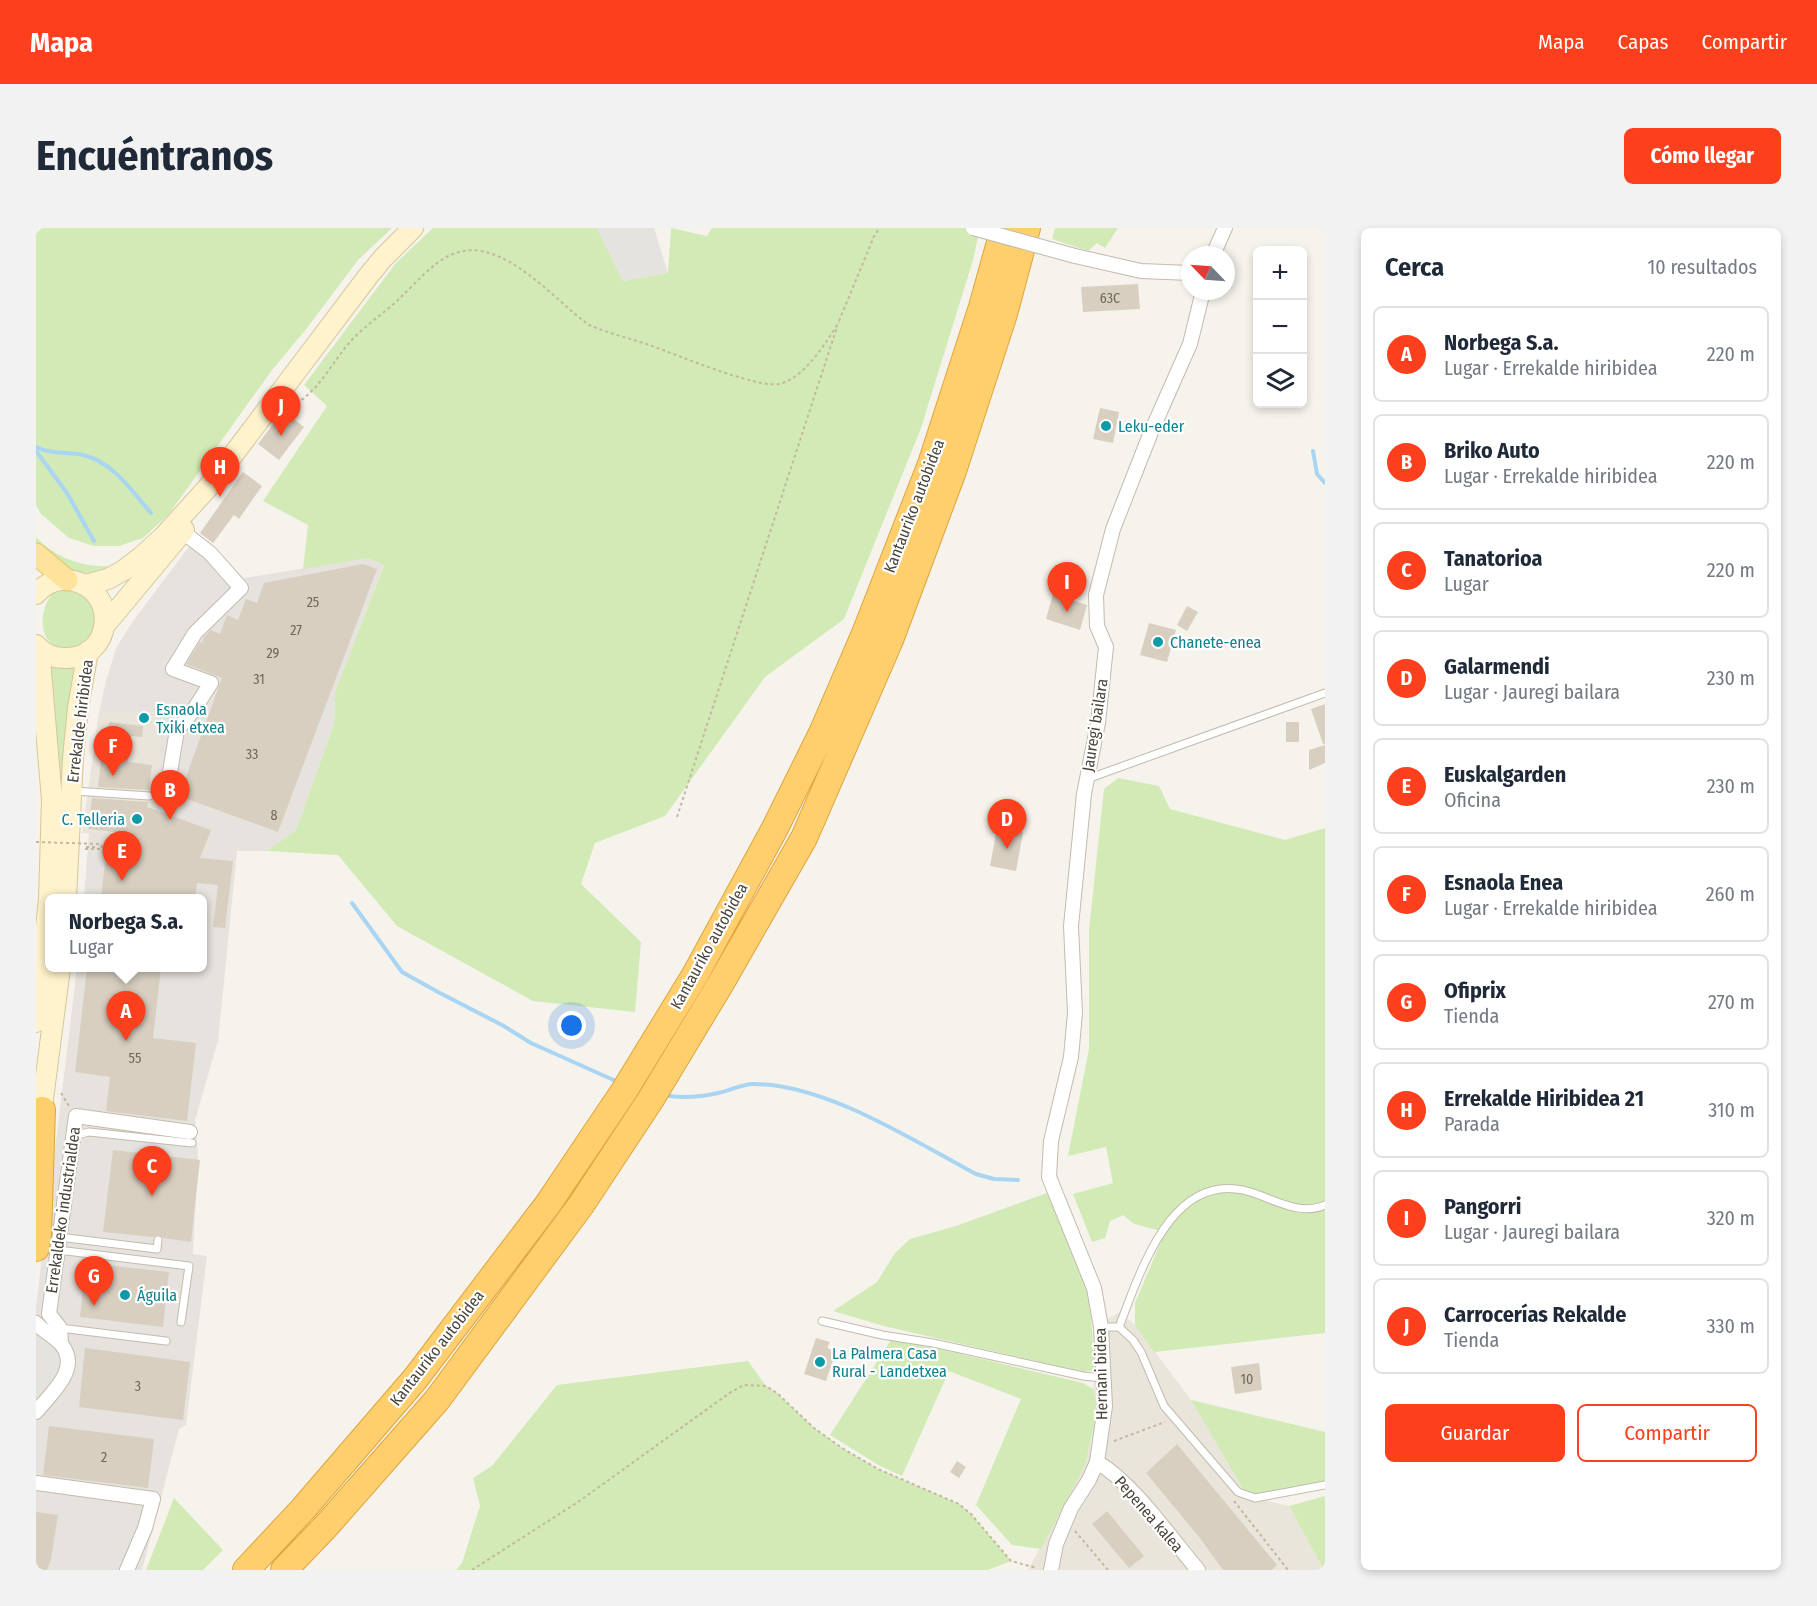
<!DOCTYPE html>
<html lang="es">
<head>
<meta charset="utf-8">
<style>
  :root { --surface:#fff; --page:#f2f2f3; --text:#1f2937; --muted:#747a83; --line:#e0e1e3; --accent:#fc3f1d }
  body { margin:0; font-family:"Fira Sans Condensed",sans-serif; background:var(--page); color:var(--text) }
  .controls { position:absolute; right:18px; top:18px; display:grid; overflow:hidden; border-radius:9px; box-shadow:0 3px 9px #0003 }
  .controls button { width:54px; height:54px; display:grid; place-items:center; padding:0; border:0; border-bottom:2px solid var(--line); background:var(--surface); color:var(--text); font:30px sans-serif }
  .compass { position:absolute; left:1145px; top:18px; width:54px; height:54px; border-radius:50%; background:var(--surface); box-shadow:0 3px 9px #0003; rotate:295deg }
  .you { position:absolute; left:536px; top:798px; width:21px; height:21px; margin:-15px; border:4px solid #fff; border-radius:50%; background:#1a73e8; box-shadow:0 0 0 9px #1a73e833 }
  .badge { display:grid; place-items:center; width:39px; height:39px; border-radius:50%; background:var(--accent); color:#fff; font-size:20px; font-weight:700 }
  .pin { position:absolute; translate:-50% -50px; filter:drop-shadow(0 2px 3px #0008) }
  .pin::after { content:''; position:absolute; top:32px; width:21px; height:18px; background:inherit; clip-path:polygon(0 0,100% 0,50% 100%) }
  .popup { position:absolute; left:9px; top:666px; width:162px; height:78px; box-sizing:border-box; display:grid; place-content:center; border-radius:9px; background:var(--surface); filter:drop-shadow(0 2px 4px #0005); font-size:20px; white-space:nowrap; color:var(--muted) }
  .popup b { font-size:22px; color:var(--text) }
  .popup::after { content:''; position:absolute; left:50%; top:100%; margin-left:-12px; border:12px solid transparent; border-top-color:var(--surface) }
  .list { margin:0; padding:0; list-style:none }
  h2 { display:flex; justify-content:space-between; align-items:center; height:78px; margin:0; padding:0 24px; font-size:26px }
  h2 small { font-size:20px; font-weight:400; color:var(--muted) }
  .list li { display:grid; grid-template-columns:39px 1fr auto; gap:18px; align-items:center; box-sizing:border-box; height:96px; margin:0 12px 12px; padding:0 12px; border:2px solid var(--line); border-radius:9px }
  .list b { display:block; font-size:22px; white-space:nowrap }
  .list p { margin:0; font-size:20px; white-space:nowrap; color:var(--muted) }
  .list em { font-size:20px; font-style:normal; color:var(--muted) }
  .actions { display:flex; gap:12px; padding:18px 24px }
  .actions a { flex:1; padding:14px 0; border:2px solid var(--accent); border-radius:9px; text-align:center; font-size:21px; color:var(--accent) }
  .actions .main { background:var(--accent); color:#fff }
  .icon { flex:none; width:33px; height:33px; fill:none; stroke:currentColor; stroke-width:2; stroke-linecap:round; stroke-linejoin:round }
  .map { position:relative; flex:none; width:1289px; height:1342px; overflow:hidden; border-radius:9px }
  header { display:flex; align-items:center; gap:36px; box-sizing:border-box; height:84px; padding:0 30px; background:var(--accent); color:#fff }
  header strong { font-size:28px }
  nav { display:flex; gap:33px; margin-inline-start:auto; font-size:21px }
  .intro { display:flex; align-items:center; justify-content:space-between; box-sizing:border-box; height:144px; padding:0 36px }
  h1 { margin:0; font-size:42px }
  .button { padding:15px 27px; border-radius:9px; background:var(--accent); color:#fff; font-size:21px; font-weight:700 }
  main { display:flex; gap:36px; padding:0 36px }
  aside { flex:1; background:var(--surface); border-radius:9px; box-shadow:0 3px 9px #0003 }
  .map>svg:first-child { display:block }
  .residential { fill:#eae5da }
  .industrial { fill:#e6e2dd }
  .green { fill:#d2eab5 }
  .parking { fill:#e5e3e0 }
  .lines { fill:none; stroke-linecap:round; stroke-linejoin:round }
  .stream { stroke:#a9d4f2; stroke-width:4 }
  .building { fill:#d8cfc1 }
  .lane-casing { stroke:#c2bbae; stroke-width:9 }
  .street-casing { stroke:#c2bbae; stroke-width:16 }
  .secondary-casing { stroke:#d6c79b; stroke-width:22 }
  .primary-casing { stroke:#e6c16a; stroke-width:23 }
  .highway-casing { stroke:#e0a43c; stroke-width:28 }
  .path { stroke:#c4b79f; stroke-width:2; stroke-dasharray:3 3; stroke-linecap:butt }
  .lane { stroke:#fff; stroke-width:7 }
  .street { stroke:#fff; stroke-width:14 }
  .secondary { stroke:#fff3cd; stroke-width:20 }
  .primary { stroke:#ffe39c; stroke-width:21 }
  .highway { stroke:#ffcf6e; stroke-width:26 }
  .street-bridge-casing { stroke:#c2bbae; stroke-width:16; stroke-linecap:butt }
  .path-bridge { stroke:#c4b79f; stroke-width:2; stroke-dasharray:3 3; stroke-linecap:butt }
  .street-bridge { stroke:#fff; stroke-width:14 }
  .culture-dot { fill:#0f9aa8; stroke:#fff; stroke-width:2 }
  .labels { text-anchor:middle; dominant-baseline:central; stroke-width:4.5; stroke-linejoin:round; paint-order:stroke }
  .number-label { font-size:14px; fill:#6e675b }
  .culture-label { font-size:16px; fill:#0d838f; stroke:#fff; text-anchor:start }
  .street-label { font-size:16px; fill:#4b4439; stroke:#fff }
</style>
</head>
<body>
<header>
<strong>Mapa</strong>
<nav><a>Mapa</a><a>Capas</a><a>Compartir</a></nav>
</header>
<div class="intro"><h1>Encuéntranos</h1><a class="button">Cómo llegar</a></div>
<main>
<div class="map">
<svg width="1289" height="1342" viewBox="0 0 1289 1342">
  <rect width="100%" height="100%" fill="#f6f3ec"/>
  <path class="residential" d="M63,484H124L123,566L115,610L46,605Z
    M1084,1084L1099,1097L1155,1172L1208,1263L1219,1270L1253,1278L1288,1342H992L1048,1237L1056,1209L1061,1182L1057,1161L1059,1142L1057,1100Z"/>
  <path class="industrial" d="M161,308L178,321L208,350L332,330L348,336L299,464L298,496L260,602L231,623H201L182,813L159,892L162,925L157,1026L171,1028L150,1197L143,1201L106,1342H0V1079L41,740H166V670H48L53,604L115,609L123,566L124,484H63L70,453L80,420L97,393Z"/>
  <path class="green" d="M0,0H356L322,32L271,100L236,142L133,286L107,310L83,318H58L33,310L5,286L0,277Z
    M397,0H561L587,53L632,45L635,0L671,8L676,0H944L937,32L885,200L808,391L729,449L629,588L559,615L545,656L605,714L599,784L497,773L361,698L302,627L231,623L260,602L298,496L299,464L348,337L332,330L267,341L272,297L227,273L291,178L268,157L360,35Z
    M1019,0H1082L1069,20L1061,15L1052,23L1016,11Z
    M0,309C21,331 48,340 78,338C52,355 22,338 0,321Z
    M21,361H43L59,375V406C55,409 49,416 44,419C42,420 38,420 35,420C0,425 0,378 21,361Z
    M14,438L38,440L26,547L19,539Z
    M1082,550L1123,558L1134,581L1249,612L1289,600V1105L1118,1124L1099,1097V1075L1129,1004L1098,996L1087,987L1074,993L1069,1010L1056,1014L1037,966L1077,955L1070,919L1032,928L1053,821V702L1068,561Z
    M1011,965L1053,1064L1059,1142L1047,1144L848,1098L797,1083L841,1054L859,1025L874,1011L920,998Z
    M855,1112L895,1119L1047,1155L1057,1161L1062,1180L1049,1237L1005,1321L976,1317L940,1277L985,1171L913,1143L866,1248L844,1238L794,1207Z
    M712,1133L730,1158L741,1165L778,1200L806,1220L842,1241L923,1276L935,1286L975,1333L952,1342H420L426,1335L444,1278L437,1250L456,1238L521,1157Z
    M1155,1172L1289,1204V1257L1219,1270L1208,1263Z
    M1289,1268V1342H1288L1253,1278Z
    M138,1270L187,1322L167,1342H110Z"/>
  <path class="parking" d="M561,0H618L632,45L587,53Z
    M26,905H32L20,997L14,996Z
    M89,913L158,919L157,931L87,923Z
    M9,1024H15L7,1084L2,1083Z
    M10,1115L21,1120L26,1127L24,1138L16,1150L0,1165V1153L8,1148L15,1133L13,1128L8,1126Z"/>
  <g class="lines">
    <path class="stream" d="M0,219C17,227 29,223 47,227C77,234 95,262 115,285
      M0,223L31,265L58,313
      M1277,223L1281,246L1289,255
      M316,675L366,744L402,764L466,797L495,815L582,854
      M627,867C644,870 665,869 682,865C693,863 706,856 717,856C790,856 876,912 940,946L958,951L982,952"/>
  </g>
  <path class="building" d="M1102,56L1104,81L1047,84L1045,59Z
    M1064,180L1083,184L1077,215L1057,211Z
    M247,183L268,199L243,232L222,216Z
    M207,244L226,258L203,291L198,287L177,315L164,305Z
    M327,336L341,341L242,604L143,568L186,450L150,436L164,414L166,415L168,409L175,402L184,406L191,387L202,392L210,371L221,375L228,355Z
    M1017,366L1051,377L1044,402L1010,391Z
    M1151,378L1162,384L1151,403L1141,397Z
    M1113,395L1140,402L1131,434L1104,427Z
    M1289,476V516H1287L1275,481Z
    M73,494L107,498L106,509L95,508L92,534L116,537L113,562L62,559L65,532L68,533Z
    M1250,494H1263V514H1250Z
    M1289,517V535L1273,542V522Z
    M56,570L112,574L111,579L175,602L164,630L197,633L189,700L177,699L182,657L161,655L159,670H65L69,635L85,637L88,605L52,601Z
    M961,600L987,604L980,643L954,638Z
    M51,740H125L117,810L160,815L151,893L70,883L74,849L39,844Z
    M77,922L164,932L155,1014L127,1010L123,1007L117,1009L67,1004Z
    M50,1035L133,1044L127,1099L44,1089Z
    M780,1110L794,1114L791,1120L800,1123L790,1153L768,1146Z
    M49,1120L154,1134L147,1192L43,1179Z
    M1223,1135L1226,1162L1199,1166L1195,1139Z
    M13,1198L118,1211L112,1260L7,1247Z
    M1141,1216L1241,1337L1236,1342H1187L1164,1310L1110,1245Z
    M921,1233L930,1239L923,1250L914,1244Z
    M1071,1283L1108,1328L1093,1340L1056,1296Z
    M0,1284L22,1287L15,1331L11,1342H0Z"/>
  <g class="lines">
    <defs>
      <path id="lane" d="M1051,551L1289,465
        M38,563L113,568
        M37,908L53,904L156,915
        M23,1009L121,1021L122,1012
        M22,1022L153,1038L145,1094
        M786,1093L846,1107L897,1115L1047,1148L1067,1150
        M1065,1099H1083L1097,1112L1105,1124L1128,1178L1202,1264L1219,1270L1289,1257
        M1083,1099C1106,1039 1139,933 1223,967C1244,975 1267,987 1289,977
        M24,1100L130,1113"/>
      <path id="street" d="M1177,27L1189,0
        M1039,28L1105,43L1154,45
        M130,568L141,502L157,483L175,455L137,441L159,405L205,360L174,325L147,304
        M0,1095C7,1103 18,1108 25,1116C46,1141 14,1166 0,1184
        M25,1116L24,1100L13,1086L40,888L154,904
        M1061,1234C1098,1256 1133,1308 1162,1342
        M0,1255L117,1271L109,1300L91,1342
        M1015,1342L1020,1316L1035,1280L1053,1252L1061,1234L1069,1178L1065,1099L1058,1060L1013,949L1015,913L1035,829L1039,785L1035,698L1048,566L1062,495L1070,419L1061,398L1060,367L1077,301L1115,204L1154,116L1167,63"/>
      <path id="secondary" d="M50,357L72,351L88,342L105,329L128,308L175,256L333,47L347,30L377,0
        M0,366C9,355 24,349 38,353C84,364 76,432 29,430C17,430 7,425 0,417
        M69,397L148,302
        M30,670L37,530L42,480L52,423
        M0,794L13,671L16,572L3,420
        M4,894L24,740"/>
      <path id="primary" d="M0,326L31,352"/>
      <path id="highway" d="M0,1020L2,1006L6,882
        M210,1342L267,1281L379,1151L512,976L588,863L659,747L738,602L787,503L830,403L895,236L946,79L968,0
        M248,1342L291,1297L401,1172L545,977L615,871L685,755L768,610L854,412L917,243L968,86L991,0"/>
    </defs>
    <use href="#lane" class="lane-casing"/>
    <use href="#street" class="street-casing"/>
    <use href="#secondary" class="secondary-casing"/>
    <use href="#primary" class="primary-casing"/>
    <use href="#highway" class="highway-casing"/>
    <path class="path" d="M803,93L839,6L844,0
      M255,178C280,167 296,135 313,115C328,98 349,85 365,69C380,55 397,34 417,26C465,6 518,72 553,97C574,106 597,111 619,119C644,128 720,160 743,156C768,151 791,113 803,94
      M641,589L801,99
      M50,619H62
      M49,621H66L65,616
      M25,865L33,878
      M1078,1213L1129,1194
      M1198,1273L1252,1342
      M1039,1303L1072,1342
      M436,1342L542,1274L695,1164L708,1157L730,1158L741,1165L778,1200L806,1220L842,1241L923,1276L935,1286L975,1333L1001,1340"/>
    <use href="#lane" class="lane"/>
    <use href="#street" class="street"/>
    <use href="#secondary" class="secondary"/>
    <use href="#primary" class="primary"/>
    <use href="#highway" class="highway"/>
    <defs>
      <path id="street-bridge" d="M937,0L1039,28"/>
    </defs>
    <use href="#street-bridge" class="street-bridge-casing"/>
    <path class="path-bridge" d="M0,614L65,616"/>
    <use href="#street-bridge" class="street-bridge"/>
  </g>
  <g class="culture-dot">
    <circle cx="1070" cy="198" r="6"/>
    <circle cx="1122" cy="414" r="6"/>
    <circle cx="108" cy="490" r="6"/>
    <circle cx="101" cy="591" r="6"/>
    <circle cx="89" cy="1067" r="6"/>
    <circle cx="784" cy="1134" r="6"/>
  </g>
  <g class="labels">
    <g class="number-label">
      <text x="1074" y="70">63C</text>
      <text x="277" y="374">25</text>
      <text x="260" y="402">27</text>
      <text x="237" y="425">29</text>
      <text x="223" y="451">31</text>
      <text x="216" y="526">33</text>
      <text x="238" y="587">8</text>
      <text x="99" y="830">55</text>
      <text x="1211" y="1151">10</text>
      <text x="102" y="1158">3</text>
      <text x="68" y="1229">2</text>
    </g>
    <g class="culture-label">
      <text x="1082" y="198">Leku-eder</text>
      <text x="1134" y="414">Chanete-enea</text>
      <text x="120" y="481">Esnaola<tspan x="120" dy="18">Txiki etxea</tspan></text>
      <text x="89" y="591" text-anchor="end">C. Telleria</text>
      <text x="101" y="1067">Águila</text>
      <text x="796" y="1125">La Palmera Casa<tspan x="796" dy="18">Rural - Landetxea</tspan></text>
    </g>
    <g class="street-label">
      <text transform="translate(878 278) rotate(-69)">Kantauriko autobidea</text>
      <text transform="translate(44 493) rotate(-83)">Errekalde hiribidea</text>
      <text transform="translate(1059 497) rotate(-81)">Jauregi bailara</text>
      <text transform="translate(673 718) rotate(-61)">Kantauriko autobidea</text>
      <text transform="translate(27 982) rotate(-82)">Errekaldeko industrialdea</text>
      <text transform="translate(401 1120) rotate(-52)">Kantauriko autobidea</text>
      <text transform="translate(1065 1146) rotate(-91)">Hernani bidea</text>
      <text transform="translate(1113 1286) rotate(49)">Pepenea kalea</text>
    </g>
  </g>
</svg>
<div class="controls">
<button>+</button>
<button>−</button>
<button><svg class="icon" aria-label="layers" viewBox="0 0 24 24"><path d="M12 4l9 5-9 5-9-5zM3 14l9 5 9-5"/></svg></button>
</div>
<svg class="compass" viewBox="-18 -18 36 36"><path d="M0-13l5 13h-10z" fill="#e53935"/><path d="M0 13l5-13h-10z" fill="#747a83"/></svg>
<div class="you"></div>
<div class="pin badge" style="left:90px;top:813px">A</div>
<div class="popup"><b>Norbega S.a.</b>Lugar</div>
<div class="pin badge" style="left:134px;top:592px">B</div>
<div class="pin badge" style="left:116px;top:968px">C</div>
<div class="pin badge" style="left:971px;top:621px">D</div>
<div class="pin badge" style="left:86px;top:653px">E</div>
<div class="pin badge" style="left:77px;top:548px">F</div>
<div class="pin badge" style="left:58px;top:1078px">G</div>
<div class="pin badge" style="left:184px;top:269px">H</div>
<div class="pin badge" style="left:1031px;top:384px">I</div>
<div class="pin badge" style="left:245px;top:208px">J</div>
</div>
<aside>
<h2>Cerca<small>10 resultados</small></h2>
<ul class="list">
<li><span class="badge">A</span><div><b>Norbega S.a.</b><p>Lugar · Errekalde hiribidea</p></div><em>220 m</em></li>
<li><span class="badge">B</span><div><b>Briko Auto</b><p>Lugar · Errekalde hiribidea</p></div><em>220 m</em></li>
<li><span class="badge">C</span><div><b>Tanatorioa</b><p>Lugar</p></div><em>220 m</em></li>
<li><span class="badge">D</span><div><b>Galarmendi</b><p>Lugar · Jauregi bailara</p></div><em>230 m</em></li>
<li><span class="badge">E</span><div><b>Euskalgarden</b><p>Oficina</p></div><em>230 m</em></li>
<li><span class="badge">F</span><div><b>Esnaola Enea</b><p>Lugar · Errekalde hiribidea</p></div><em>260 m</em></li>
<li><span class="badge">G</span><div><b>Ofiprix</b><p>Tienda</p></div><em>270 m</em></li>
<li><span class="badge">H</span><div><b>Errekalde Hiribidea 21</b><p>Parada</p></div><em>310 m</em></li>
<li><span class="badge">I</span><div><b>Pangorri</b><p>Lugar · Jauregi bailara</p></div><em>320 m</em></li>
<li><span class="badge">J</span><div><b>Carrocerías Rekalde</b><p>Tienda</p></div><em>330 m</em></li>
</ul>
<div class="actions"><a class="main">Guardar</a><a>Compartir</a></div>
</aside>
</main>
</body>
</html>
